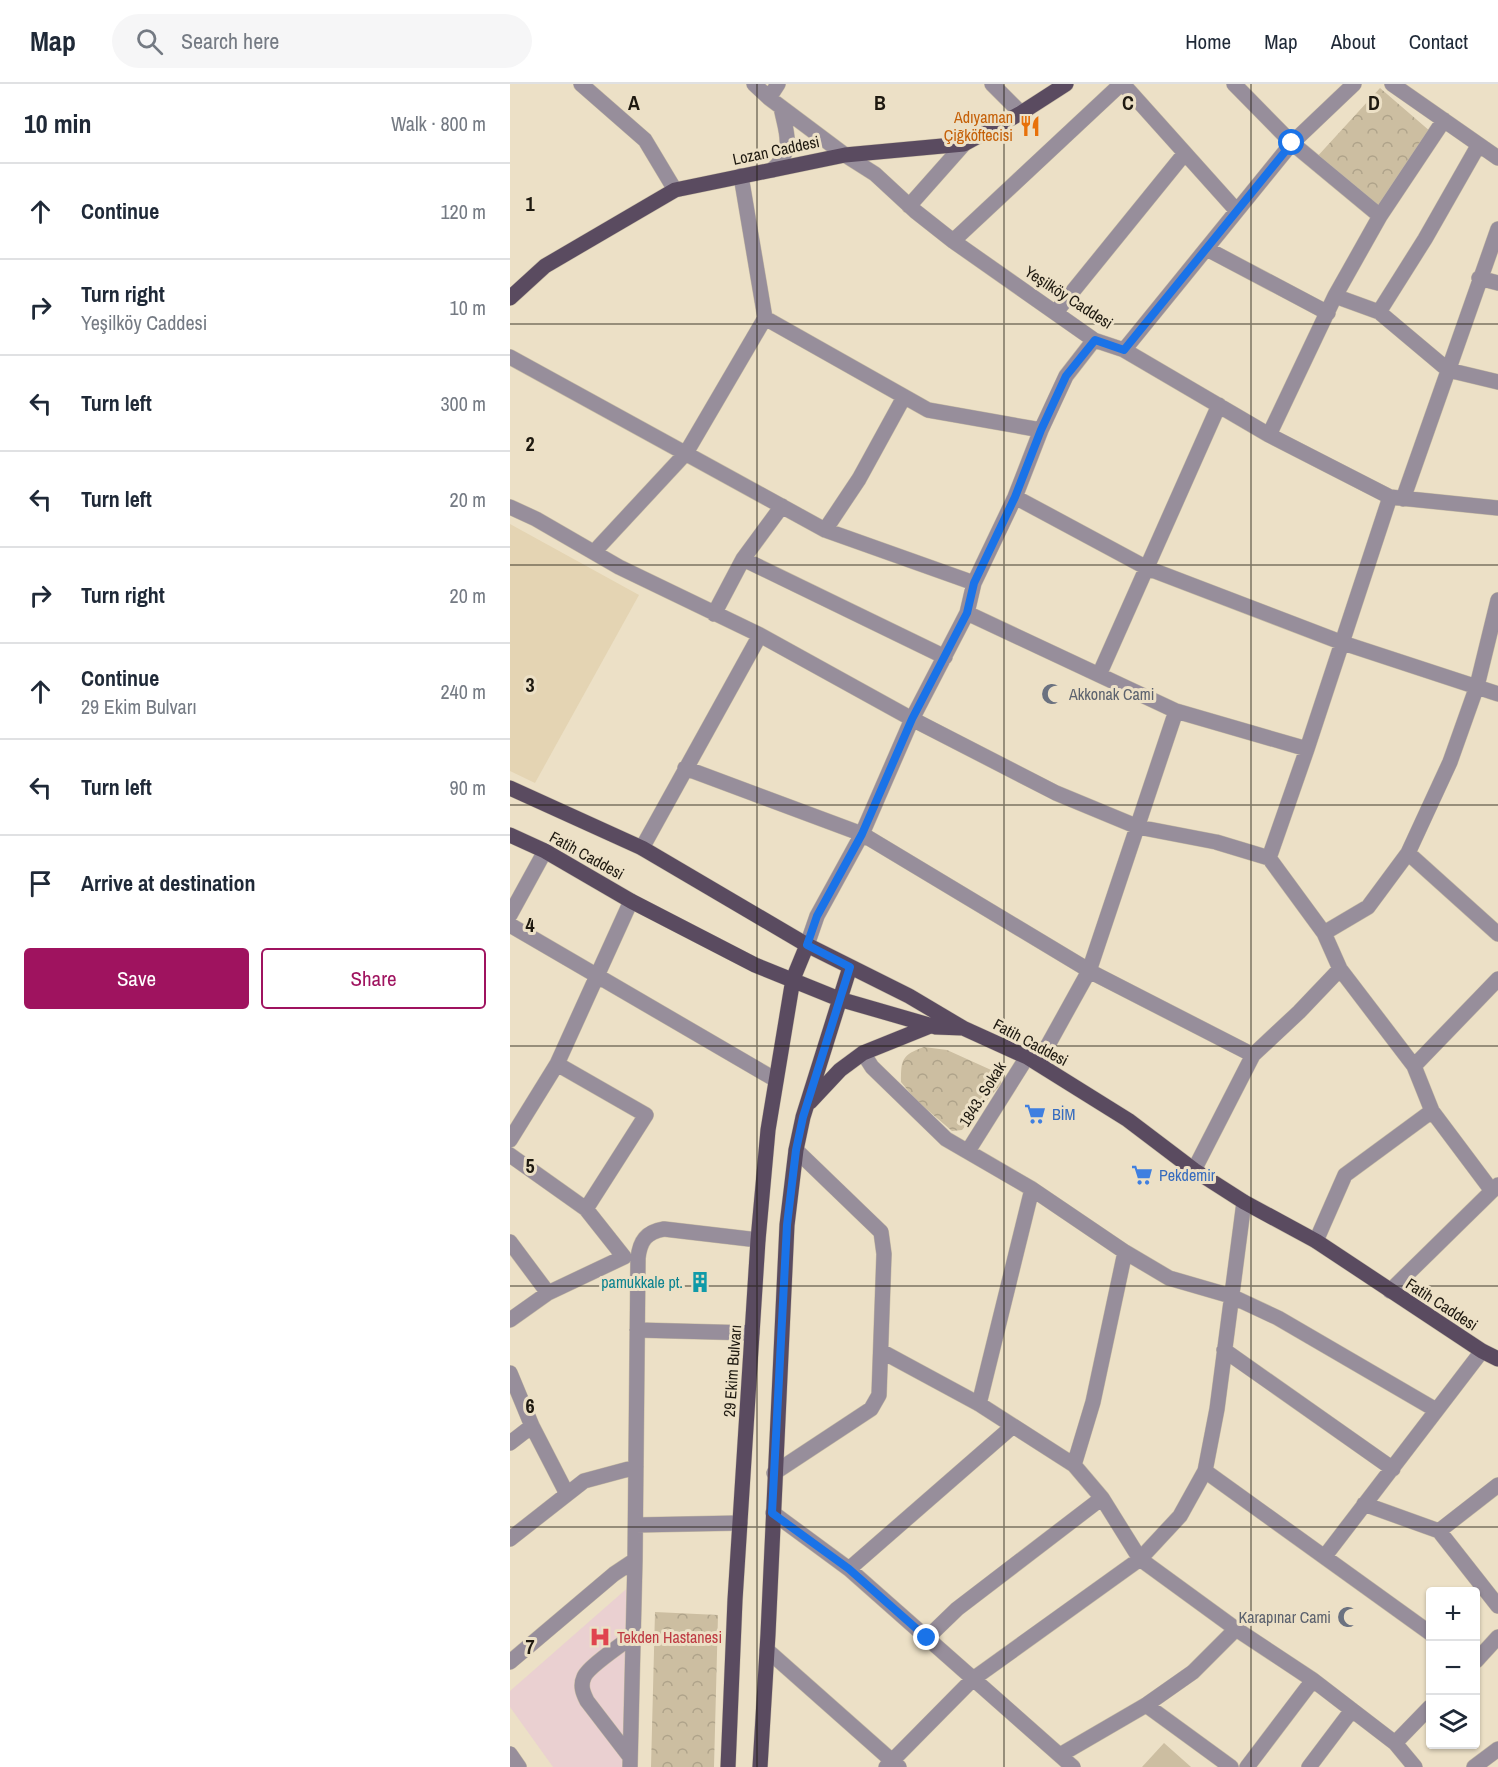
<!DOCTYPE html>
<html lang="en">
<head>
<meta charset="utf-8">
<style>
  :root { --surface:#fff; --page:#f6f6f7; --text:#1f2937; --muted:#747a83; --line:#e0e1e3; --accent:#9f135f }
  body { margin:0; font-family:"Archivo Narrow",sans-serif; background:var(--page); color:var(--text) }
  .controls { position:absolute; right:18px; bottom:18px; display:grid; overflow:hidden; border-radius:6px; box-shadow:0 2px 4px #0004 }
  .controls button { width:54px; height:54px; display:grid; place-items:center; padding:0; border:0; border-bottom:2px solid var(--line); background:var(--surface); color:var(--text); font:30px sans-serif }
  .stop { position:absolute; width:18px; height:18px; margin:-14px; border:4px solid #1a73e8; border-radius:50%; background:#fff }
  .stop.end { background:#1a73e8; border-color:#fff; box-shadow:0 2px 6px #0008 }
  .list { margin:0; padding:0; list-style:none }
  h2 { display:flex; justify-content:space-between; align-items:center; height:78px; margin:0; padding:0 24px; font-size:26px }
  h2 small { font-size:20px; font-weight:400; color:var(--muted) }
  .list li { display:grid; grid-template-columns:39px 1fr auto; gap:18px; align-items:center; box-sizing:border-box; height:96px; padding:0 24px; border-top:2px solid var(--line) }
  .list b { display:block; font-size:22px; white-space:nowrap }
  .list p { margin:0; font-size:20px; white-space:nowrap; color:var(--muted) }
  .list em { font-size:20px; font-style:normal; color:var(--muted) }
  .actions { display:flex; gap:12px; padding:18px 24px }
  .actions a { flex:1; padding:14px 0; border:2px solid var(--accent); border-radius:6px; text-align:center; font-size:21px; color:var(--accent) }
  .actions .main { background:var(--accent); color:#fff }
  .icon { flex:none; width:33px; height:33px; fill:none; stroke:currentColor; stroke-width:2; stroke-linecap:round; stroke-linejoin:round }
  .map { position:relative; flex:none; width:988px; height:1683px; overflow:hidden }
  header { display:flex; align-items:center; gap:36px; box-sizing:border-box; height:84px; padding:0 30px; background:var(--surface); border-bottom:2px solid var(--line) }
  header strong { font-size:28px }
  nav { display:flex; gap:33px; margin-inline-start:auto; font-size:21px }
  .search { width:420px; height:54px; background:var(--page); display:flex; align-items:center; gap:15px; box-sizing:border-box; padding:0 21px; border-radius:33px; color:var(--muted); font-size:22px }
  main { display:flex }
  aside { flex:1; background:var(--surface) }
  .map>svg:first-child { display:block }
  .built { fill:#e4d4b3 }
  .medical { fill:#ead0d1 }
  .park { fill:url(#park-crowns) }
  .pitch { fill:#ccbea1 }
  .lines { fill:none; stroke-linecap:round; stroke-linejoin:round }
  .minor-casing { stroke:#c7bca5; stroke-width:16 }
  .major-casing { stroke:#c7bca5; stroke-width:16 }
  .minor { stroke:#978e9b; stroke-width:15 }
  .major { stroke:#5a4b60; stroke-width:15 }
  .route { stroke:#1a73e8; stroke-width:8 }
  .grid { fill:none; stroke:#1e1910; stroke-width:1.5; stroke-opacity:0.55 }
  .labels { text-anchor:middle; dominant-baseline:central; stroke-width:6; stroke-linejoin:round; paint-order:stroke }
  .food-label { font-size:16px; fill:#c56008; stroke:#ece0c6; text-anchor:end }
  .street-label { font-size:16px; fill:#1e1910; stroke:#ece0c6 }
  .worship-label { font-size:16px; fill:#5b616d; stroke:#ece0c6; text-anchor:start }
  .shop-label { font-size:16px; fill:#366cbe; stroke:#ece0c6; text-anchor:start }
  .culture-label { font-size:16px; fill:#0d838f; stroke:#ece0c6; text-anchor:end }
  .health-label { font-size:16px; fill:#be3a42; stroke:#ece0c6; text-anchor:start }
  .grid-label { font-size:20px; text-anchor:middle; font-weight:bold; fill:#1e1910; stroke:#ece0c6; stroke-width:6; stroke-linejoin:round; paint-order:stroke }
</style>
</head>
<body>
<header>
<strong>Map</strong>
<div class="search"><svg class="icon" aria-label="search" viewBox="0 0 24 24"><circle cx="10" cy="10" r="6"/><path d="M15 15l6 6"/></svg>Search here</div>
<nav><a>Home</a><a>Map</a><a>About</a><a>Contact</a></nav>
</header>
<main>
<aside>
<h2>10 min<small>Walk · 800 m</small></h2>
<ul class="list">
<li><svg class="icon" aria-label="ahead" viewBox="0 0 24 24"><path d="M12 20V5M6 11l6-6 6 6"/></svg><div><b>Continue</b></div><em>120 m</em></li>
<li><svg class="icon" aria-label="right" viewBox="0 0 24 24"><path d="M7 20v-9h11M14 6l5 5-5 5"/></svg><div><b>Turn right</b><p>Yeşilköy Caddesi</p></div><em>10 m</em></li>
<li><svg class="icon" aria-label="left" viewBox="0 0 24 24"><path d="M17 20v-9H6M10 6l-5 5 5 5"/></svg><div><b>Turn left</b></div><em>300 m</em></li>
<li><svg class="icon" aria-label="left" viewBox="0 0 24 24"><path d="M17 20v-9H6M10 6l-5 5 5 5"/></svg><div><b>Turn left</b></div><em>20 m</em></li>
<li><svg class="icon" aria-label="right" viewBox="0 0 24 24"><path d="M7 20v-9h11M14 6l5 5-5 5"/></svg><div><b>Turn right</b></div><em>20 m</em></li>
<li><svg class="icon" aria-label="ahead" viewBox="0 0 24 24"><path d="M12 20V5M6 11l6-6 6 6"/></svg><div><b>Continue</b><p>29 Ekim Bulvarı</p></div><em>240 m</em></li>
<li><svg class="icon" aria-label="left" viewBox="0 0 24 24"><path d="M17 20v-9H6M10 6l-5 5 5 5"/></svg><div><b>Turn left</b></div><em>90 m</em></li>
<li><svg class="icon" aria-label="arrive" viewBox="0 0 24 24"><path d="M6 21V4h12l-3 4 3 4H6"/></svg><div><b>Arrive at destination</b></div></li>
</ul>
<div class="actions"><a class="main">Save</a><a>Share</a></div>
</aside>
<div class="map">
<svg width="988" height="1683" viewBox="0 0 988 1683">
  <defs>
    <pattern id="park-crowns" width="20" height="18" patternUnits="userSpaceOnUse" patternTransform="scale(1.5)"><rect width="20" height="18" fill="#ccbea1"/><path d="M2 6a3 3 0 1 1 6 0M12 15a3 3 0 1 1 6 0" fill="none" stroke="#afa38a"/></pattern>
  </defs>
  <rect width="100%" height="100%" fill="#ece0c6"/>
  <path class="built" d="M0,440L129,511L25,699L0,687Z"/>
  <path class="medical" d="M122,1500L116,1683H43L0,1623V1607Z"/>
  <path class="park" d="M870,4L921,48L871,127L805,75Z
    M414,963L437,966L490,990L491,1000L452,1046L442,1047L406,1016L391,998C391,975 392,971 414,963Z
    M145,1528L208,1531L204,1683H141Z"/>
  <path class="pitch" d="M654,1659L681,1683H632Z"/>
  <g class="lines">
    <defs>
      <path id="minor" d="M71,0L135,56L165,106
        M244,0L259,14L335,71L365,90L405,127L443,157L584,256L614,266L759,351L880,413L988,424
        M482,0L511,29
        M613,0L726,126
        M724,0L782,59L870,132
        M882,0L988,74
        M259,14L268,0
        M262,86C286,65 276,50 271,23
        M399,122L454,60
        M443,157L611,0
        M697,165L818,229
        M969,194L988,199
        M825,212L869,228L938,286L988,298
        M546,228L675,69
        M869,228L915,155L968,62
        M255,234L418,326L531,346
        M614,266L782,59L844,0
        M0,273L315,446L464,499
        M759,351L825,212L870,132L934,36
        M505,413L637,484L833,559L988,610
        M880,413L797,665L759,774L814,849L830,885L904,982L922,1027L982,1107
        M893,415L988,145
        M0,423L26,435L109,483L250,551L402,635L546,709L628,743L706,758L759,774
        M315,446L349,395L394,313
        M84,468L176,369L255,234L231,92
        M233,475L435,573
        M457,529L666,627L797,665
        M204,530L233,475L272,422
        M589,591L709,321
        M175,684L352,750L585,890L743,971
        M132,764L250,551
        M898,769L988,850
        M0,831L35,767
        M0,841L266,996
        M814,849L858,823L898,769L940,678L967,602L988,516
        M297,861L307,832L352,750L402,635L457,529L464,499L505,413L531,346L556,292L584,256
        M353,969L362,983L436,1055L522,1105L615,1168L659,1194L721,1212L768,1234L926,1326
        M528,979L579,887L666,627
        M47,980L136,1031L76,1125
        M904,982L988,895
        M0,1056L47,980L121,817
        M458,1067L517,973
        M0,1071L76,1125L114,1173L38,1209L0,1236
        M684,1086L743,971L789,928L830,885
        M806,1157L835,1091L922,1027
        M0,1158L38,1209
        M880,1207L988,1101
        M127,1246L242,1249
        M714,1266L883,1385
        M371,1267L469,1320L564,1381L592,1414L630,1475L726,1545L803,1596L885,1659L905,1683
        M0,1289L22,1342L57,1410
        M469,1320L522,1105
        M0,1359L22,1342
        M564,1381L583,1318L615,1168
        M695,1387L920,1549
        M264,1389L361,1325L369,1311L374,1170L371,1148L286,1066
        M854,1420L929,1447L988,1522
        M263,1429L339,1485L563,1683
        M126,1441L230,1439
        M929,1447L988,1401
        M0,1455L74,1397L126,1383
        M815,1472L972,1267
        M339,1485L503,1342
        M417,1554L447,1525L592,1414
        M257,1566L389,1683
        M966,1577L988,1553
        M0,1578L104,1490L125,1476L128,1174C130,1157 136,1148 154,1145L248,1156
        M636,1621L683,1588L726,1545
        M885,1659L920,1623
        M0,1670L9,1683
        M550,1671L636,1621L721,1683
        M120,1673L77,1617C73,1609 70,1602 74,1593C78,1583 112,1560 123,1552
        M120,1683L125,1476
        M376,1683L463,1595L630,1475L670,1432L695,1387L707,1325L734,1118
        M737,1683L803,1596
        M799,1683L842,1626
        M964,1683L988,1665"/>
      <path id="major" d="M0,214L35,182L165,106L335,71L454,60L511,29L556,0
        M0,704L132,764L297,861L399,912L453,944
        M0,751L35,767L121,817L245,881L329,915L426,943L453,944L517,973L618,1036L684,1086L734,1118L806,1157L972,1267L988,1275
        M300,1018L330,986L353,969L420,942
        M218,1683L225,1516L248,1156L258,1046L283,895L297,861
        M250,1683L258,1550L277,1141L286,1066L293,1033L340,883"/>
    </defs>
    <use href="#minor" class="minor-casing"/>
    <use href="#major" class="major-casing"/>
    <use href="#minor" class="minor"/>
    <use href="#major" class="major"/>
  </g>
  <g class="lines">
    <path class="route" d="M417,1554L339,1485L262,1429L277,1141L286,1066L293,1033L340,883L297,861L307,832L352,750L402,635L457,529L464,499L505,413L531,346L556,292L585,256L614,266L782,59"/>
  </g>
  <path class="grid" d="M247,0V1683M494,0V1683M741,0V1683M0,240H988M0,481H988M0,721H988M0,962H988M0,1202H988M0,1443H988"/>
  <defs>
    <symbol id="restaurant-bare" viewBox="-9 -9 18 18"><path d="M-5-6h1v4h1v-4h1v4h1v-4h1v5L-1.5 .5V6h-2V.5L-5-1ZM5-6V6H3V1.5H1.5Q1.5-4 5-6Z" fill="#e8710a" stroke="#ece0c6" stroke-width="2.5" paint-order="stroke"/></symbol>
    <symbol id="mosque-bare" viewBox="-9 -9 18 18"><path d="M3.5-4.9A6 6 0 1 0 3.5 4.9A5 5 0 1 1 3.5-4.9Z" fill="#6b7280" stroke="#ece0c6" stroke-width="2.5" paint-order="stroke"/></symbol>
    <symbol id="supermarket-bare" viewBox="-9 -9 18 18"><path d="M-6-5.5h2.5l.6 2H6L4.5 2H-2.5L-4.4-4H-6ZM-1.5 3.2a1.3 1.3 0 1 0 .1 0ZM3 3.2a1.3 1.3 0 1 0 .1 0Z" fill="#3f7fe0" stroke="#ece0c6" stroke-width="2.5" paint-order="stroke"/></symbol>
    <symbol id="building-bare" viewBox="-9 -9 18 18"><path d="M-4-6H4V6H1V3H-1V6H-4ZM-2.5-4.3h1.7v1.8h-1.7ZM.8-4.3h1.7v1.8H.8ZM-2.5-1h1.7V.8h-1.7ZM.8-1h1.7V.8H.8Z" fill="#0f9aa8" stroke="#ece0c6" stroke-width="2.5" paint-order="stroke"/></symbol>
    <symbol id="hospital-bare" viewBox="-9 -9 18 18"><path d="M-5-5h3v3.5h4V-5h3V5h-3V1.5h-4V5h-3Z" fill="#e0444e" stroke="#ece0c6" stroke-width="2.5" paint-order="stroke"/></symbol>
  </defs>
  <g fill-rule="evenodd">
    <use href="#restaurant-bare" x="505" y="27" width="30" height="30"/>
    <use href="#mosque-bare" x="527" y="595" width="30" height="30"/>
    <use href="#supermarket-bare" x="510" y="1015" width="30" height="30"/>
    <use href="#supermarket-bare" x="617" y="1076" width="30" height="30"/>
    <use href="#building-bare" x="175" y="1183" width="30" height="30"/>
    <use href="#mosque-bare" x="823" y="1518" width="30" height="30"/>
    <use href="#hospital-bare" x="75" y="1538" width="30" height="30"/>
  </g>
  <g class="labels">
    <g class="food-label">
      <text x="503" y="33">Adıyaman<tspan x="503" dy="18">Çiğköftecisi</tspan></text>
    </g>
    <g class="street-label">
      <text transform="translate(266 66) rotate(-12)">Lozan Caddesi</text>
      <text transform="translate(559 213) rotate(33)">Yeşilköy Caddesi</text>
      <text transform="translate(77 771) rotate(29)">Fatih Caddesi</text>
      <text transform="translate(521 958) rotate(28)">Fatih Caddesi</text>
      <text transform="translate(472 1010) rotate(-58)">1843. Sokak</text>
      <text transform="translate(932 1220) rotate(33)">Fatih Caddesi</text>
      <text transform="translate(222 1287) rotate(-86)">29 Ekim Bulvarı</text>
    </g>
    <g class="worship-label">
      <text x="559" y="610">Akkonak Cami</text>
      <text x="821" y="1533" text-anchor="end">Karapınar Cami</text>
    </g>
    <g class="shop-label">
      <text x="542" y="1030">BİM</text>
      <text x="649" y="1091">Pekdemir</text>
    </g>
    <g class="culture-label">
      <text x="173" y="1198">pamukkale pt.</text>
    </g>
    <g class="health-label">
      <text x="107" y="1553">Tekden Hastanesi</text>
    </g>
  </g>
  <g class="grid-label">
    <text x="124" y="26">A</text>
    <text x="370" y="26">B</text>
    <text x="618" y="26">C</text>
    <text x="864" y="26">D</text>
    <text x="20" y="127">1</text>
    <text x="20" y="367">2</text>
    <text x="20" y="608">3</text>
    <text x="20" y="848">4</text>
    <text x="20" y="1089">5</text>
    <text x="20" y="1329">6</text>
    <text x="20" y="1570">7</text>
  </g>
</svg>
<div class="controls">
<button>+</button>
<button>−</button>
<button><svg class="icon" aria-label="layers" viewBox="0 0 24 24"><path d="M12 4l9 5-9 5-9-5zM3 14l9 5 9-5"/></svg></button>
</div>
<div class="stop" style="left:782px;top:59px"></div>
<div class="stop end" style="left:417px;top:1554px"></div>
</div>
</main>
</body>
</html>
